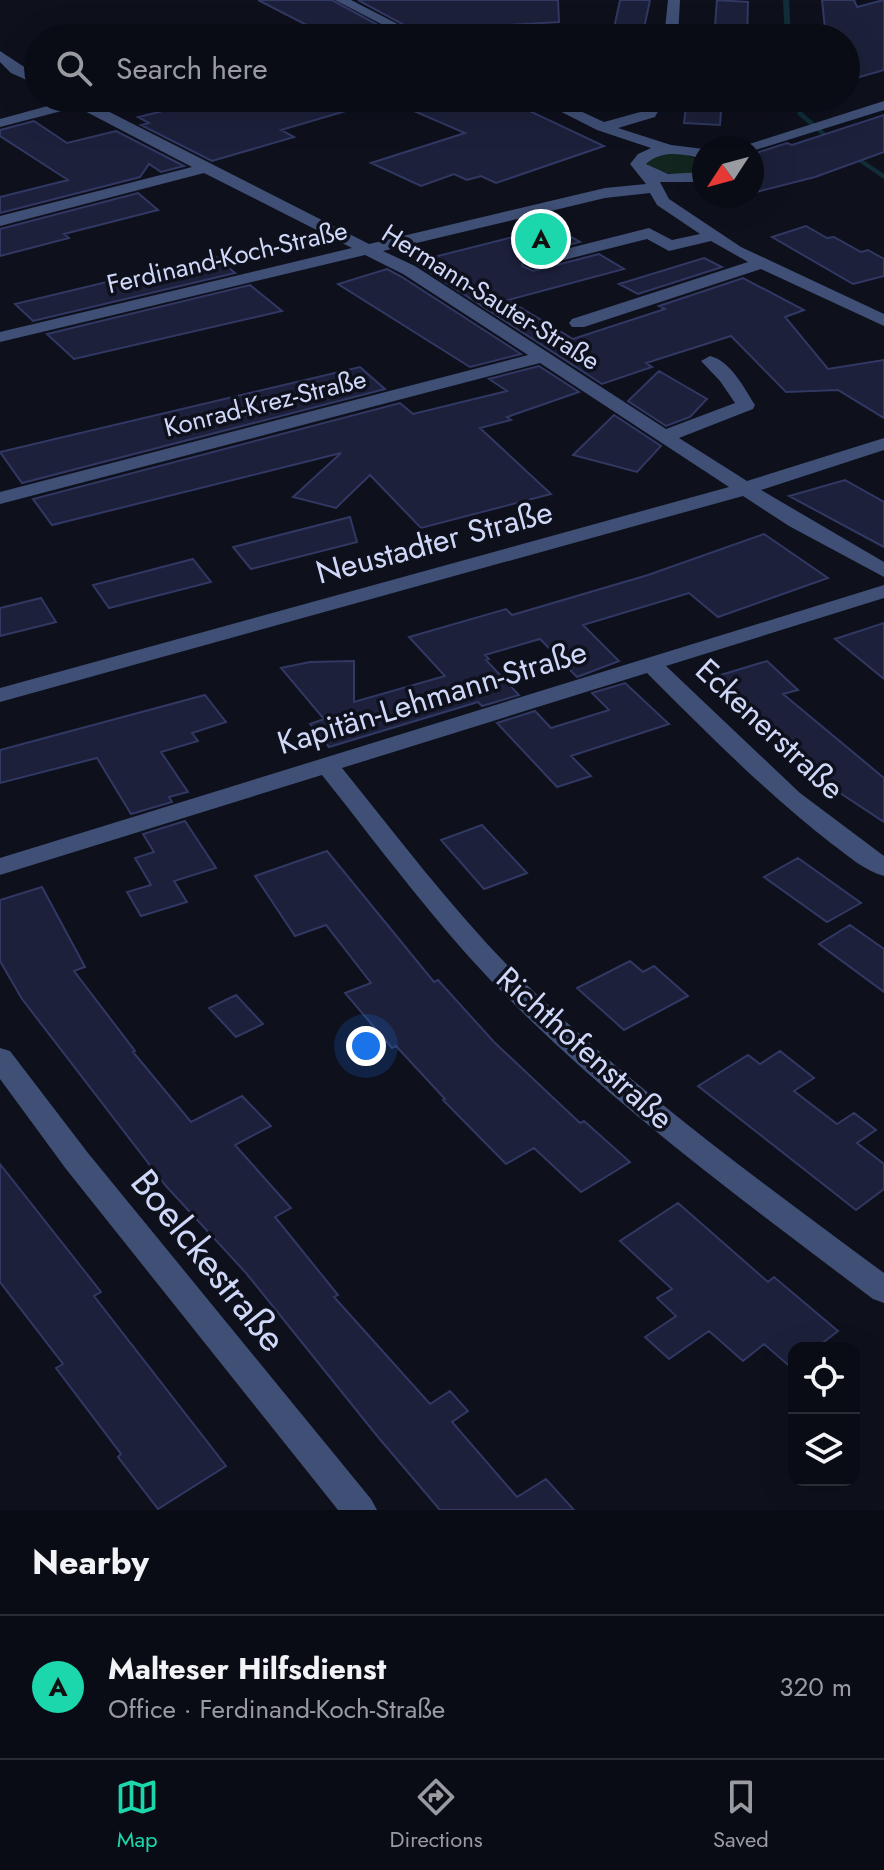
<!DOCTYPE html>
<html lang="en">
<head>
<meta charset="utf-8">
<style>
  :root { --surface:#0a0c15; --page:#181a22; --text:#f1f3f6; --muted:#999ba0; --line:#2a2c34; --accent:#1cd7ac }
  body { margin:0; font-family:Jost,sans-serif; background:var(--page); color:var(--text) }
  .controls { position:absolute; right:24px; bottom:24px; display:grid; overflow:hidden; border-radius:16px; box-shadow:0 8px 32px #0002 }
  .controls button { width:72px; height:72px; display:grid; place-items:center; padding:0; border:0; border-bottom:2px solid var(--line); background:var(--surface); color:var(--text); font:40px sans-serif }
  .compass { position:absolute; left:692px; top:136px; width:72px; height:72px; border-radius:50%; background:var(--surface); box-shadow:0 8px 32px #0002; rotate:234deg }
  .you { position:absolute; left:366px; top:1046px; width:28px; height:28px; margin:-20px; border:6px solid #fff; border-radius:50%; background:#1a73e8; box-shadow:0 0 0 12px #1a73e833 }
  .badge { display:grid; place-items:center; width:52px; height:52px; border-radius:50%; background:var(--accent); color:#111; font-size:26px; font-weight:700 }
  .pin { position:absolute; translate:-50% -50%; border:4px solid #fff; box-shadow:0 2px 8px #0006 }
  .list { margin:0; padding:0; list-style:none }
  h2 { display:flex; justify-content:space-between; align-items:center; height:104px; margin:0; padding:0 32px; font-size:34px }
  h2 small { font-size:26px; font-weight:400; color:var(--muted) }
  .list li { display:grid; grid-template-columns:52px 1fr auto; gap:24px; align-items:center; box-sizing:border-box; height:144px; padding:0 32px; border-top:2px solid var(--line) }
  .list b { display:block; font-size:30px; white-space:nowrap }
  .list p { margin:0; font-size:26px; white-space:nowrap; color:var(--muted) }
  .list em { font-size:26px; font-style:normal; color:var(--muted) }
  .icon { flex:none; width:44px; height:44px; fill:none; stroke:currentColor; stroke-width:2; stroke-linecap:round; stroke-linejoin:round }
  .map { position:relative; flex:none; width:884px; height:1510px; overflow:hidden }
  .search { position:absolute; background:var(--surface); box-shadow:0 8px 32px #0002; left:24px; right:24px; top:24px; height:88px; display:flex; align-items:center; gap:20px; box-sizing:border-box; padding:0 28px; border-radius:44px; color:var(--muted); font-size:30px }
  .sheet { height:248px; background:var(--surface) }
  nav { display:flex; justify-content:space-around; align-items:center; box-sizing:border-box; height:112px; border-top:2px solid var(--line); background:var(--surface); font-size:22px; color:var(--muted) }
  nav a { display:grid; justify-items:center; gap:4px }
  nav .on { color:var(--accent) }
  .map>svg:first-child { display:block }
  .green { fill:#12251e }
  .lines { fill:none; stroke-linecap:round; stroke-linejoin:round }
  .stream { fill:#102d38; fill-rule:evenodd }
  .building { fill:#1c203a; stroke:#313863; stroke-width:2 }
  .minor { fill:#3f4f75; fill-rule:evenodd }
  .labels { text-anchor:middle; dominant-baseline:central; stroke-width:7; stroke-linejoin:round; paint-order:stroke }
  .far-street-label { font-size:26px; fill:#cfd8f9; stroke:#0e101c }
  .street-label { font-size:32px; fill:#cfd8f9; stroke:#0e101c }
  .near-street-label { font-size:38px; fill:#cfd8f9; stroke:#0e101c }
</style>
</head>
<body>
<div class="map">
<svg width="884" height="1510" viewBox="0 0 884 1510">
  <rect width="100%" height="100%" fill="#0e101c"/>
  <path class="green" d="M666,154H685L703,163V167C685,180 665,174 647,165L651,158Z"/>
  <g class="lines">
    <path class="stream" d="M783,0H789L791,38H785Z
      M792,98H798L803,113L835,141V143H831L798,115Z
      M847,152H851L884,174V179L847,154Z"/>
  </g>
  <path class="building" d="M258,0H332L402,38H332Z
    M358,0H558L559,22L473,27L496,38H428Z
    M620,0H650L642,38H612Z
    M717,0L748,2L747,38H714Z
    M822,0H854L857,7L884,0V70L846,81V38H826Z
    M134,98H364L366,105L281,130L294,137L212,161L141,125L149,123L138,117L159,112Z
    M384,98H502L604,146L496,183L481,176L467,180L454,174L421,186L371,163L465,133Z
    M687,98H722L720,125L684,123Z
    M884,115V152L815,177L752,193L753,154L787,143L792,145Z
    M34,121L67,143L116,131L184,166L161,172L149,164L140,177L0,213V197L68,180L0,136V130Z
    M138,193L158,210L64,234L69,238L0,256V229Z
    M806,226L827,238L834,237L861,252L868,250L884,259V276L853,284L772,237Z
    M553,227L580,242L525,256L522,266L533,271L599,254L624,269L508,300L573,339L665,309L659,306L743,278L804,310L785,317L828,369L884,360V418L838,390L786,392L731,336L646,363L652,367L602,384L414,262Z
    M215,256L235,273L33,321L15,304Z
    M704,258L722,267L638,294L619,284Z
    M387,269L402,277L521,354L470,367L338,284Z
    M250,285L282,311L74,359L47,334Z
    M539,366L579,392L507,417L511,420L480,428L551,494L421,528L370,475L336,508L293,497L341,453L52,525L33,499L400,403L413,414L507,391L489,379Z
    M360,367L385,389L22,483L0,452Z
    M659,371L707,399L690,417L666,426L628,401Z
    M614,415L661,446L637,472L573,455Z
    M845,480L884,502V547L789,496Z
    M350,517L357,542L251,569L233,547Z
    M764,534L828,578L718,617L689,593L583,625L619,661L577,677L540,639L485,655L489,659L486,660L519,695L482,706L478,702L329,747L310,724L324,719L281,668L310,662L354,661V702L445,676L409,637L506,609L512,615L648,575Z
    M193,559L211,582L109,608L93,585Z
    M41,598L56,622L0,636V608Z
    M884,623V679L835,639Z
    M767,661L798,690L783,694L884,778V822L840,793L740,704H742L714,677Z
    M625,683L669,724L571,756L591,776L557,787L497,723L535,711L551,728L609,710L592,693Z
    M205,695L226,722L192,733L198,741L161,752L188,792L169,797L172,802L131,814L97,758L0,783V750Z
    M185,821L216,868L174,881L187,902L141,916L127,892L151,885L135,858L154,852L143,834Z
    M482,825L527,873L484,889L441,840Z
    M327,851L434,982L438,980L494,1042L580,1123L584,1121L630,1162L581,1192L534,1148L506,1164L443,1100L445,1099L396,1046L392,1048L345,993L371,983L326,925L295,936L255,876Z
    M798,858L861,903L827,922L764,877Z
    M42,887L85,967L74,971L135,1051L133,1052L191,1122L242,1096L271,1126L235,1145L291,1208L275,1217L338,1295L334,1297L430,1404L450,1391L468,1411L452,1422L517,1497L546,1479L574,1510H440L378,1437L246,1273L166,1186L22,999L0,961V900Z
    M850,925L884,949V992L819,944Z
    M630,961L643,972L654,966L688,996L624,1030L577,988Z
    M236,995L263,1024L236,1037L209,1008Z
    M780,1051L814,1078L794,1091L837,1124L854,1113L876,1130L857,1143L884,1164V1189L856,1210L698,1086L748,1055L760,1064Z
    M0,1164L101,1292L94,1296L226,1466L158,1509L118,1457L121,1454L56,1368L63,1364L0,1282Z
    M678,1203L768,1282L774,1277L838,1331L816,1348H794V1370L764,1344L743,1361L709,1331L669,1359L645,1337L676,1316L657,1298L672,1289L620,1241Z"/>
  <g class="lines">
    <path class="minor" d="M335,0H351L425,38H408Z
      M668,0H680L678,38H664Z
      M0,51L38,76V85L11,73L0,62Z
      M64,98L84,99L369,244L605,188L646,184L630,164L638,154L651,148L597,130L534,98H552L604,122L644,111L651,98H665L655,117L618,128L671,145L704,149V159C684,154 662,149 646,164L668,174L704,172V182H660L669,199L741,247L884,314V326L761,269L584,327H572L569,323L572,319L748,262L711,241L669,251L647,239L532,268L524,263L526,259L649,228L672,240L700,234L657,205L650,193L605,198L383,251L415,266L666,429L735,403L720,381L701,361L710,356C731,361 744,388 755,405L753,409L679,438L747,481L884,438V450L761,490L884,562V577L789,526L743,496L0,702V688L729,487L540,363L0,504V492L528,355L403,274L365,255L0,342V332L352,248L204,173L0,226V216L192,167L77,107L0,127V119L66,101Z
      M884,101V110L752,151V148H737Z
      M884,585V598L666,666L800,793L884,856V876C865,871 848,856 832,844C765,792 706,732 647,673L342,768C401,841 457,916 524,982C634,1090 760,1181 884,1273V1303L873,1299C746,1203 616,1108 504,994C437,926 381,849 322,775L0,875V858Z
      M0,1048L10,1051L88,1153L371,1499L377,1510H338L66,1169L0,1079Z"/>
  </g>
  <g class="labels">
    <g class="far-street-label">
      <text transform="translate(227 257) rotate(-13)">Ferdinand-Koch-Straße</text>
      <text transform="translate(491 297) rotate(32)">Hermann-Sauter-Straße</text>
      <text transform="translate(265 403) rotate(-14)">Konrad-Krez-Straße</text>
    </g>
    <g class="street-label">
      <text transform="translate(434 542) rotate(-15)">Neustadter Straße</text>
      <text transform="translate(432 697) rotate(-17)">Kapitän-Lehmann-Straße</text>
      <text transform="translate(770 729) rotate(43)">Eckenerstraße</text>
      <text transform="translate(585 1048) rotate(42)">Richthofenstraße</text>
    </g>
    <g class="near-street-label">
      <text transform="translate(209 1260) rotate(51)">Boelckestraße</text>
    </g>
  </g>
</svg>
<div class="controls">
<button><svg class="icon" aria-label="locate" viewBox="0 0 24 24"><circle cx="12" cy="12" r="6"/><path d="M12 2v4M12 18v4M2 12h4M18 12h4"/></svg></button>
<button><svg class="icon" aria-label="layers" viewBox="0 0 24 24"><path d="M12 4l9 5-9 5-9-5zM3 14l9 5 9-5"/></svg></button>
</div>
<svg class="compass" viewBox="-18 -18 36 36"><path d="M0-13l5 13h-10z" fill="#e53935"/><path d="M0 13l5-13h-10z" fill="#999ba0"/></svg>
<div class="you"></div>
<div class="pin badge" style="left:541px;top:239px">A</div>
<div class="search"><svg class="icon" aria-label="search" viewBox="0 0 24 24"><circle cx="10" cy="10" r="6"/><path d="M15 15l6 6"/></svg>Search here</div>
</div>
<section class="sheet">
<h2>Nearby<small></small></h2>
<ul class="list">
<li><span class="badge">A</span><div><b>Malteser Hilfsdienst</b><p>Office · Ferdinand-Koch-Straße</p></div><em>320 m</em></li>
</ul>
</section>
<nav>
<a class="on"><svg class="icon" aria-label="map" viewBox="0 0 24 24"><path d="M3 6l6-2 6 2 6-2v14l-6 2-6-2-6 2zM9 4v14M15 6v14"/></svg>Map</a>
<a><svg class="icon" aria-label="directions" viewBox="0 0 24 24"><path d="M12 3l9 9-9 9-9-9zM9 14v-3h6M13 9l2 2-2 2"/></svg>Directions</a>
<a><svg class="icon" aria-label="saved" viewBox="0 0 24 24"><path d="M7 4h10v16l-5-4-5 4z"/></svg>Saved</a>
</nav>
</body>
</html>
